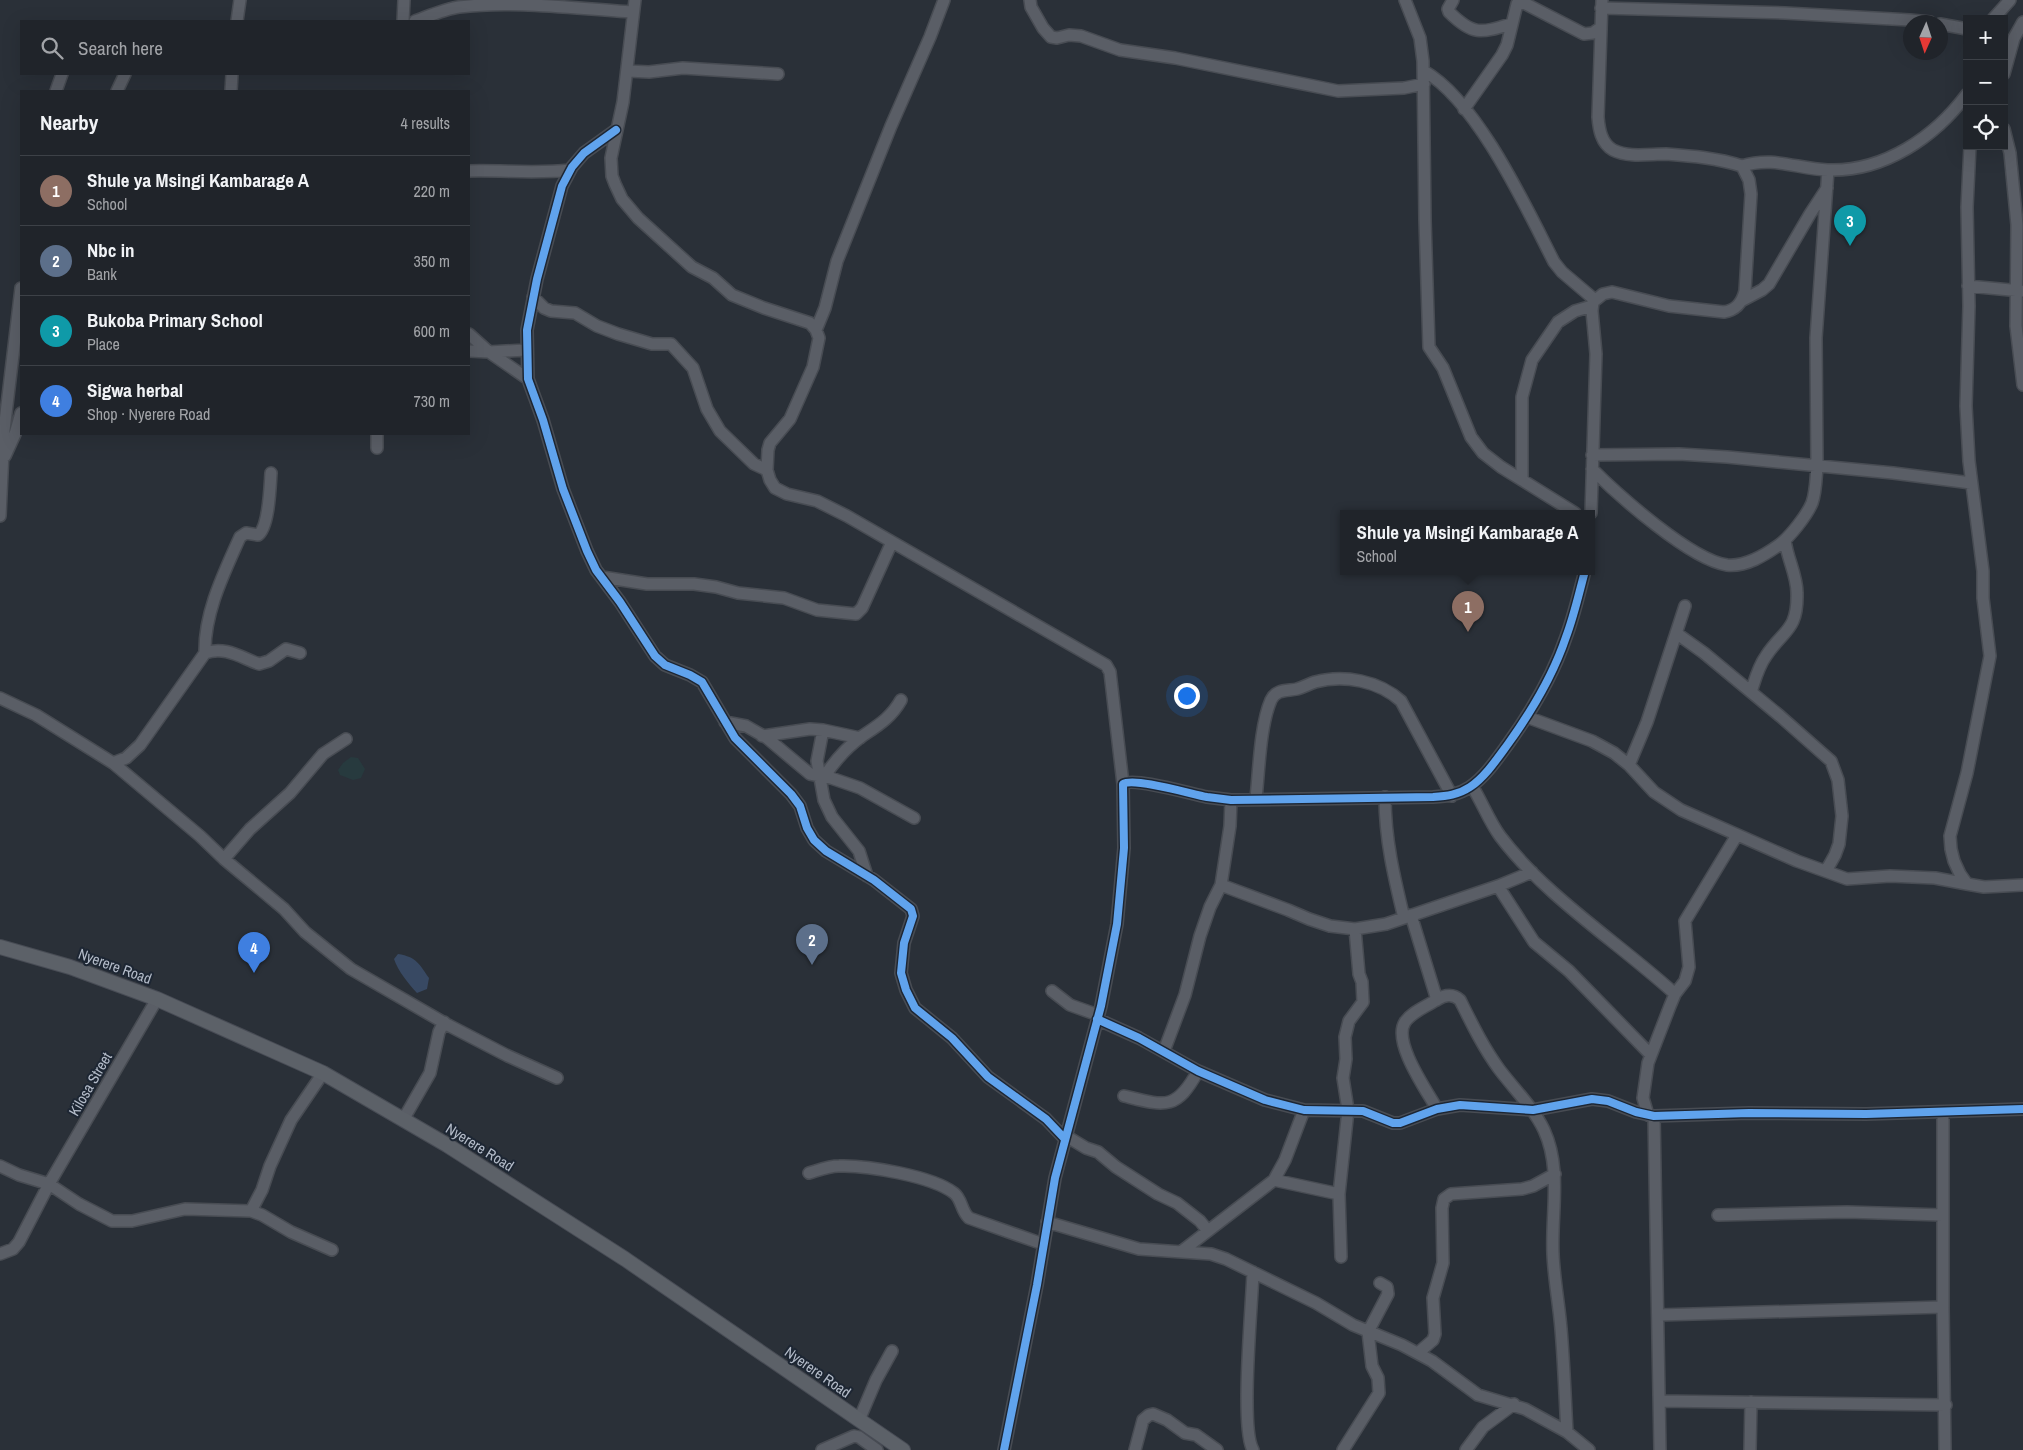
<!DOCTYPE html>
<html lang="en">
<head>
<meta charset="utf-8">
<style>
  :root { --surface:#20242a; --page:#282c32; --text:#f1f3f6; --muted:#a2a4a8; --line:#3d4147; --accent:#2563eb }
  body { margin:0; font-family:"Archivo Narrow",sans-serif; background:var(--page); color:var(--text) }
  .controls { position:absolute; right:15px; top:15px; display:grid; overflow:hidden; border-radius:0px; box-shadow:0 5px 20px #0002 }
  .controls button { width:45px; height:45px; display:grid; place-items:center; padding:0; border:0; border-bottom:1px solid var(--line); background:var(--surface); color:var(--text); font:25px sans-serif }
  .compass { position:absolute; left:1903px; top:15px; width:45px; height:45px; border-radius:50%; background:var(--surface); box-shadow:0 5px 20px #0002; rotate:183deg }
  .you { position:absolute; left:1186px; top:695px; width:18px; height:18px; margin:-12px; border:4px solid #fff; border-radius:50%; background:#1a73e8; box-shadow:0 0 0 8px #1a73e833 }
  .badge { display:grid; place-items:center; width:32px; height:32px; border-radius:50%; background:var(--accent); color:#fff; font-size:16px; font-weight:700 }
  .pin { position:absolute; translate:-50% -41px; filter:drop-shadow(0 1px 2px #0008) }
  .pin::after { content:''; position:absolute; top:26px; width:18px; height:15px; background:inherit; clip-path:polygon(0 0,100% 0,50% 100%) }
  .popup { position:absolute; left:1340px; top:510px; width:255px; height:65px; box-sizing:border-box; display:grid; place-content:center; border-radius:0px; background:var(--surface); filter:drop-shadow(0 1px 4px #0005); font-size:16px; white-space:nowrap; color:var(--muted) }
  .popup b { font-size:19px; color:var(--text) }
  .popup::after { content:''; position:absolute; left:50%; top:100%; margin-left:-10px; border:10px solid transparent; border-top-color:var(--surface) }
  .list { margin:0; padding:0; list-style:none }
  h2 { display:flex; justify-content:space-between; align-items:center; height:65px; margin:0; padding:0 20px; font-size:21px }
  h2 small { font-size:16px; font-weight:400; color:var(--muted) }
  .list li { display:grid; grid-template-columns:32px 1fr auto; gap:15px; align-items:center; box-sizing:border-box; height:70px; padding:0 20px; border-top:1px solid var(--line) }
  .list b { display:block; font-size:19px; white-space:nowrap }
  .list p { margin:0; font-size:16px; white-space:nowrap; color:var(--muted) }
  .list em { font-size:16px; font-style:normal; color:var(--muted) }
  .icon { flex:none; width:28px; height:28px; fill:none; stroke:currentColor; stroke-width:2; stroke-linecap:round; stroke-linejoin:round }
  .map { position:relative; flex:none; width:2023px; height:1450px; overflow:hidden }
  .search { position:absolute; background:var(--surface); box-shadow:0 5px 20px #0002; left:20px; top:20px; width:450px; height:55px; display:flex; align-items:center; gap:12px; box-sizing:border-box; padding:0 18px; border-radius:0px; color:var(--muted); font-size:19px }
  .panel { position:absolute; background:var(--surface); box-shadow:0 5px 20px #0002; left:20px; top:90px; width:450px; height:345px; border-radius:0px }
  .map>svg:first-child { display:block }
  .green { fill:#273a3e }
  .water { fill:#384963 }
  .lines { fill:none; stroke-linecap:round; stroke-linejoin:round }
  .minor-casing { stroke:#484c53; stroke-width:14 }
  .major-casing { stroke:#484c55; stroke-width:16 }
  .minor { stroke:#5a5e66; stroke-width:11 }
  .major { stroke:#5c6168; stroke-width:14 }
  .cycleway-casing { stroke:#1d2633; stroke-width:11 }
  .cycleway { stroke:#60a3ed; stroke-width:8 }
  .labels { text-anchor:middle; dominant-baseline:central; stroke-width:4; stroke-linejoin:round; paint-order:stroke }
  .street-label { font-size:15px; fill:#b4bcc9; stroke:#1d2633 }
</style>
</head>
<body>
<div class="map">
<svg width="2023" height="1450" viewBox="0 0 2023 1450">
  <rect width="100%" height="100%" fill="#2a3038"/>
  <path class="green" d="M351,757L358,758L365,769L361,778L353,780L340,775L338,770L343,763Z"/>
  <path class="water" d="M398,954C417,957 419,964 429,978L427,989L417,993C408,983 398,971 394,959Z"/>
  <g class="lines">
    <defs>
      <path id="minor" d="M635,0L623,102L611,158L612,176L615,184L622,199L638,218L692,267L713,278L732,295L764,308L810,323L816,330L819,338L813,367L790,419L770,443L768,450L767,470L770,480L775,488L787,494L817,501L847,516L1106,665L1110,672L1123,784
        M1030,0L1031,7L1043,28L1051,37L1057,38L1069,35L1081,36L1120,50L1175,58L1338,91L1404,88L1424,84
        M1405,0L1420,38L1423,61L1425,220L1429,347L1443,368L1471,437L1483,453L1501,467L1575,513
        M1453,0L1448,9L1449,12C1473,36 1481,33 1511,24
        M1601,8L1785,13L1910,20L1930,22
        M1993,19L2010,0
        M237,21L240,0
        M403,21L404,0
        M415,21C429,16 445,9 459,7C515,0 577,9 633,12
        M1940,24L1967,29
        M628,71L649,72L683,68L778,74
        M1424,71C1477,101 1526,207 1554,262L1562,272L1595,300
        M2004,74L2014,38L2023,22
        M56,91L62,74
        M117,91L125,74
        M231,91L232,74
        M1464,109L1502,55L1507,45L1517,4L1524,3L1584,34L1593,33L1600,28
        M2004,129L2010,153L2017,225L2016,326L2023,385
        M616,130L584,153L572,167L562,186L537,279L527,330L528,379L543,420L563,489L587,551L596,570L620,602L655,656L665,665L690,675L702,682L735,738L791,794L800,806L807,828L814,840L826,851L874,880L911,909L913,916L904,943L901,973L906,990L915,1008L952,1038L988,1077L1046,1119L1065,1139
        M1970,146L1967,207L1969,306L1966,406L1969,461L1983,571V598L1990,656L1967,773L1950,836L1951,849L1954,861L1960,874L1967,884L1984,887L2023,885
        M1742,166C1774,156 1797,169 1828,170C1884,172 1935,137 1967,94
        M469,171C503,170 536,174 570,170
        M1968,286L2021,291
        M533,297L544,308L551,311L575,313L597,326L618,334L652,344H671L693,368L707,409L720,431L754,464L767,470
        M1743,300L1762,290L1769,284L1810,214L1827,188
        M816,330L825,308L837,261L891,126L930,37L944,0
        M469,334L489,352L528,379
        M469,351L489,352L526,350
        M377,448V434
        M1592,455L1679,454L1727,457L1893,473L1971,483
        M5,456L15,434L21,413
        M1592,469C1619,496 1691,560 1727,565C1746,567 1765,555 1779,545C1790,537 1807,515 1812,503C1816,492 1816,478 1817,466L1816,338L1828,170
        M1522,480V397L1532,360L1558,322L1575,311L1592,306
        M1591,513L1596,354L1592,311L1593,302L1603,294L1612,292L1669,306L1724,312C1736,310 1742,303 1745,291L1751,194L1749,180L1742,166C1717,158 1692,156 1666,154C1649,154 1629,158 1613,150C1601,143 1599,129 1598,117L1602,0
        M0,516L4,430L21,288
        M602,577L647,584H694L716,587L738,593L784,598L817,610L856,614L862,608L892,542
        M1676,633L1704,653L1780,716L1831,761L1838,780L1842,816L1839,844L1835,855L1826,871
        M205,653C204,613 224,573 240,537L246,533L258,535C269,527 270,487 271,473
        M1751,692C1755,680 1758,667 1766,656C1783,630 1798,631 1797,593C1797,575 1787,558 1785,540
        M0,698L36,715L113,763L200,836L224,859L284,909L305,932L351,969L448,1025L508,1056L557,1078
        M1527,717L1592,741L1614,753L1629,765L1654,792L1681,810L1797,861L1847,879L1890,876L1935,878L1967,884
        M725,722L746,726L767,738L810,774L831,778L860,788L914,818
        M823,730L817,761L824,800L832,817L859,851L867,876
        M762,736L810,729L823,730L860,738
        M113,763L126,758L140,745L205,653C225,646 240,657 259,664L269,661L286,649L300,653
        M1629,765L1647,722L1685,606
        M824,777C834,762 847,747 861,737C877,726 891,718 901,700
        M1472,786C1482,802 1489,821 1500,836C1545,896 1619,943 1675,994
        M1385,797C1385,839 1394,877 1404,918
        M1256,798C1259,771 1260,725 1271,700C1276,689 1287,691 1297,689C1304,687 1309,684 1315,682C1344,674 1379,681 1401,701L1452,796
        M224,859L250,829L290,793L323,754L346,739
        M1221,885L1288,910L1309,919L1330,926L1355,929L1386,924L1498,886L1532,872
        M1498,886L1534,942L1569,971L1651,1055
        M1411,915L1437,1000
        M1052,991L1070,1005L1098,1015
        M1097,1019L1139,1038L1198,1071L1265,1100L1304,1110L1363,1111L1393,1123H1400L1437,1109L1460,1105L1533,1110L1592,1099L1608,1101L1636,1112L1654,1116L1749,1113L1866,1114L2023,1109
        M1164,1051L1185,995L1200,936L1210,907L1221,885L1230,826L1231,800
        M1124,1096C1165,1106 1176,1111 1198,1071
        M1437,1109C1427,1091 1392,1042 1405,1022C1411,1013 1423,1008 1433,1002C1442,996 1451,992 1460,1000C1472,1024 1483,1047 1499,1069C1514,1089 1533,1107 1544,1130C1562,1169 1551,1213 1553,1254C1554,1279 1559,1304 1561,1329C1564,1363 1565,1398 1567,1432
        M1943,1112V1307L1945,1450
        M1648,1115L1643,1098L1648,1063L1670,1006L1675,994L1685,981L1689,967L1685,921L1737,835
        M1654,1116L1660,1450
        M403,1120L430,1073L439,1032L444,1022
        M1066,1136L1086,1148L1098,1152L1116,1167L1158,1194L1177,1203L1200,1221L1208,1231
        M0,1166L19,1175L49,1184L79,1204L112,1221H132L185,1209L251,1211L262,1215L291,1232L332,1250
        M809,1173C819,1170 829,1166 839,1166C866,1165 932,1176 954,1193C962,1199 961,1211 969,1218L1043,1244
        M1274,1180L1339,1194
        M251,1211L262,1190L270,1166L291,1120L323,1073
        M1718,1215L1847,1212L1942,1215
        M1047,1222L1139,1249L1211,1254L1226,1259L1316,1303L1353,1325L1402,1345L1432,1361L1478,1395L1525,1409L1567,1432L1589,1450
        M1182,1251L1274,1180L1285,1160L1304,1110
        M0,1254L13,1249L19,1242L49,1184L157,999
        M1341,1257L1339,1194L1348,1110L1343,1078L1346,1059L1345,1037L1349,1021L1363,1002L1362,982L1359,974L1355,929
        M1659,1315L1943,1307
        M1418,1353L1433,1340L1435,1334L1433,1298L1443,1263L1442,1208L1444,1199L1451,1194L1522,1189L1533,1186L1555,1174
        M1660,1401L1946,1405
        M859,1420L876,1380L892,1351
        M822,1450L854,1436L859,1437L877,1450
        M1004,1450L1037,1285L1055,1178L1101,1006L1117,924L1124,848L1123,784C1134,777 1191,794 1207,797C1215,798 1223,799 1231,800L1433,797C1447,796 1458,795 1470,787C1485,777 1497,759 1508,744C1531,712 1553,676 1566,637C1574,616 1579,593 1585,571
        M1135,1450L1143,1420L1149,1415L1153,1414L1167,1420L1185,1433L1196,1435L1217,1450
        M1253,1450C1240,1428 1252,1305 1253,1272
        M1343,1450L1379,1393L1378,1378L1372,1366L1368,1332L1388,1294L1387,1287L1380,1283
        M1466,1450L1483,1427L1514,1404
        M1750,1450L1751,1402"/>
      <path id="major" d="M0,947L70,967L157,999L323,1073L447,1145L625,1259L903,1450"/>
    </defs>
    <use href="#minor" class="minor-casing"/>
    <use href="#major" class="major-casing"/>
    <use href="#minor" class="minor"/>
    <use href="#major" class="major"/>
    <defs>
      <path id="cycleway" d="M616,130L584,153L572,167L562,186L537,279L527,330L528,379L543,420L563,489L587,551L596,570L620,602L655,656L665,665L690,675L702,682L735,738L791,794L800,806L807,828L814,840L826,851L874,880L911,909L913,916L904,943L901,973L906,990L915,1008L952,1038L988,1077L1046,1119L1065,1139
        M1097,1019L1139,1038L1198,1071L1265,1100L1304,1110L1363,1111L1393,1123H1400L1437,1109L1460,1105L1533,1110L1592,1099L1608,1101L1636,1112L1654,1116L1749,1113L1866,1114L2023,1109
        M1004,1450L1037,1285L1055,1178L1101,1006L1117,924L1124,848L1123,784C1134,777 1191,794 1207,797C1215,798 1223,799 1231,800L1433,797C1447,796 1458,795 1470,787C1485,777 1497,759 1508,744C1531,712 1553,676 1566,637C1574,616 1579,593 1585,571"/>
    </defs>
    <use href="#cycleway" class="cycleway-casing"/>
    <use href="#cycleway" class="cycleway"/>
  </g>
  <g class="labels">
    <g class="street-label">
      <text transform="translate(115 966) rotate(20)">Nyerere Road</text>
      <text transform="translate(90 1084) rotate(-60)">Kilosa Street</text>
      <text transform="translate(480 1147) rotate(32)">Nyerere Road</text>
      <text transform="translate(818 1372) rotate(35)">Nyerere Road</text>
    </g>
  </g>
</svg>
<div class="controls">
<button>+</button>
<button>−</button>
<button><svg class="icon" aria-label="locate" viewBox="0 0 24 24"><circle cx="12" cy="12" r="6"/><path d="M12 2v4M12 18v4M2 12h4M18 12h4"/></svg></button>
</div>
<svg class="compass" viewBox="-18 -18 36 36"><path d="M0-13l5 13h-10z" fill="#e53935"/><path d="M0 13l5-13h-10z" fill="#a2a4a8"/></svg>
<div class="you"></div>
<div class="pin badge" style="left:1468px;top:632px;background:#8d6e63">1</div>
<div class="popup"><b>Shule ya Msingi Kambarage A</b>School</div>
<div class="pin badge" style="left:812px;top:965px;background:#5c6f8a">2</div>
<div class="pin badge" style="left:1850px;top:246px;background:#0f9aa8">3</div>
<div class="pin badge" style="left:254px;top:973px;background:#3f7fe0">4</div>
<div class="search"><svg class="icon" aria-label="search" viewBox="0 0 24 24"><circle cx="10" cy="10" r="6"/><path d="M15 15l6 6"/></svg>Search here</div>
<section class="panel">
<h2>Nearby<small>4 results</small></h2>
<ul class="list">
<li><span class="badge" style="background:#8d6e63">1</span><div><b>Shule ya Msingi Kambarage A</b><p>School</p></div><em>220 m</em></li>
<li><span class="badge" style="background:#5c6f8a">2</span><div><b>Nbc in</b><p>Bank</p></div><em>350 m</em></li>
<li><span class="badge" style="background:#0f9aa8">3</span><div><b>Bukoba Primary School</b><p>Place</p></div><em>600 m</em></li>
<li><span class="badge" style="background:#3f7fe0">4</span><div><b>Sigwa herbal</b><p>Shop · Nyerere Road</p></div><em>730 m</em></li>
</ul>
</section>
</div>
</body>
</html>
